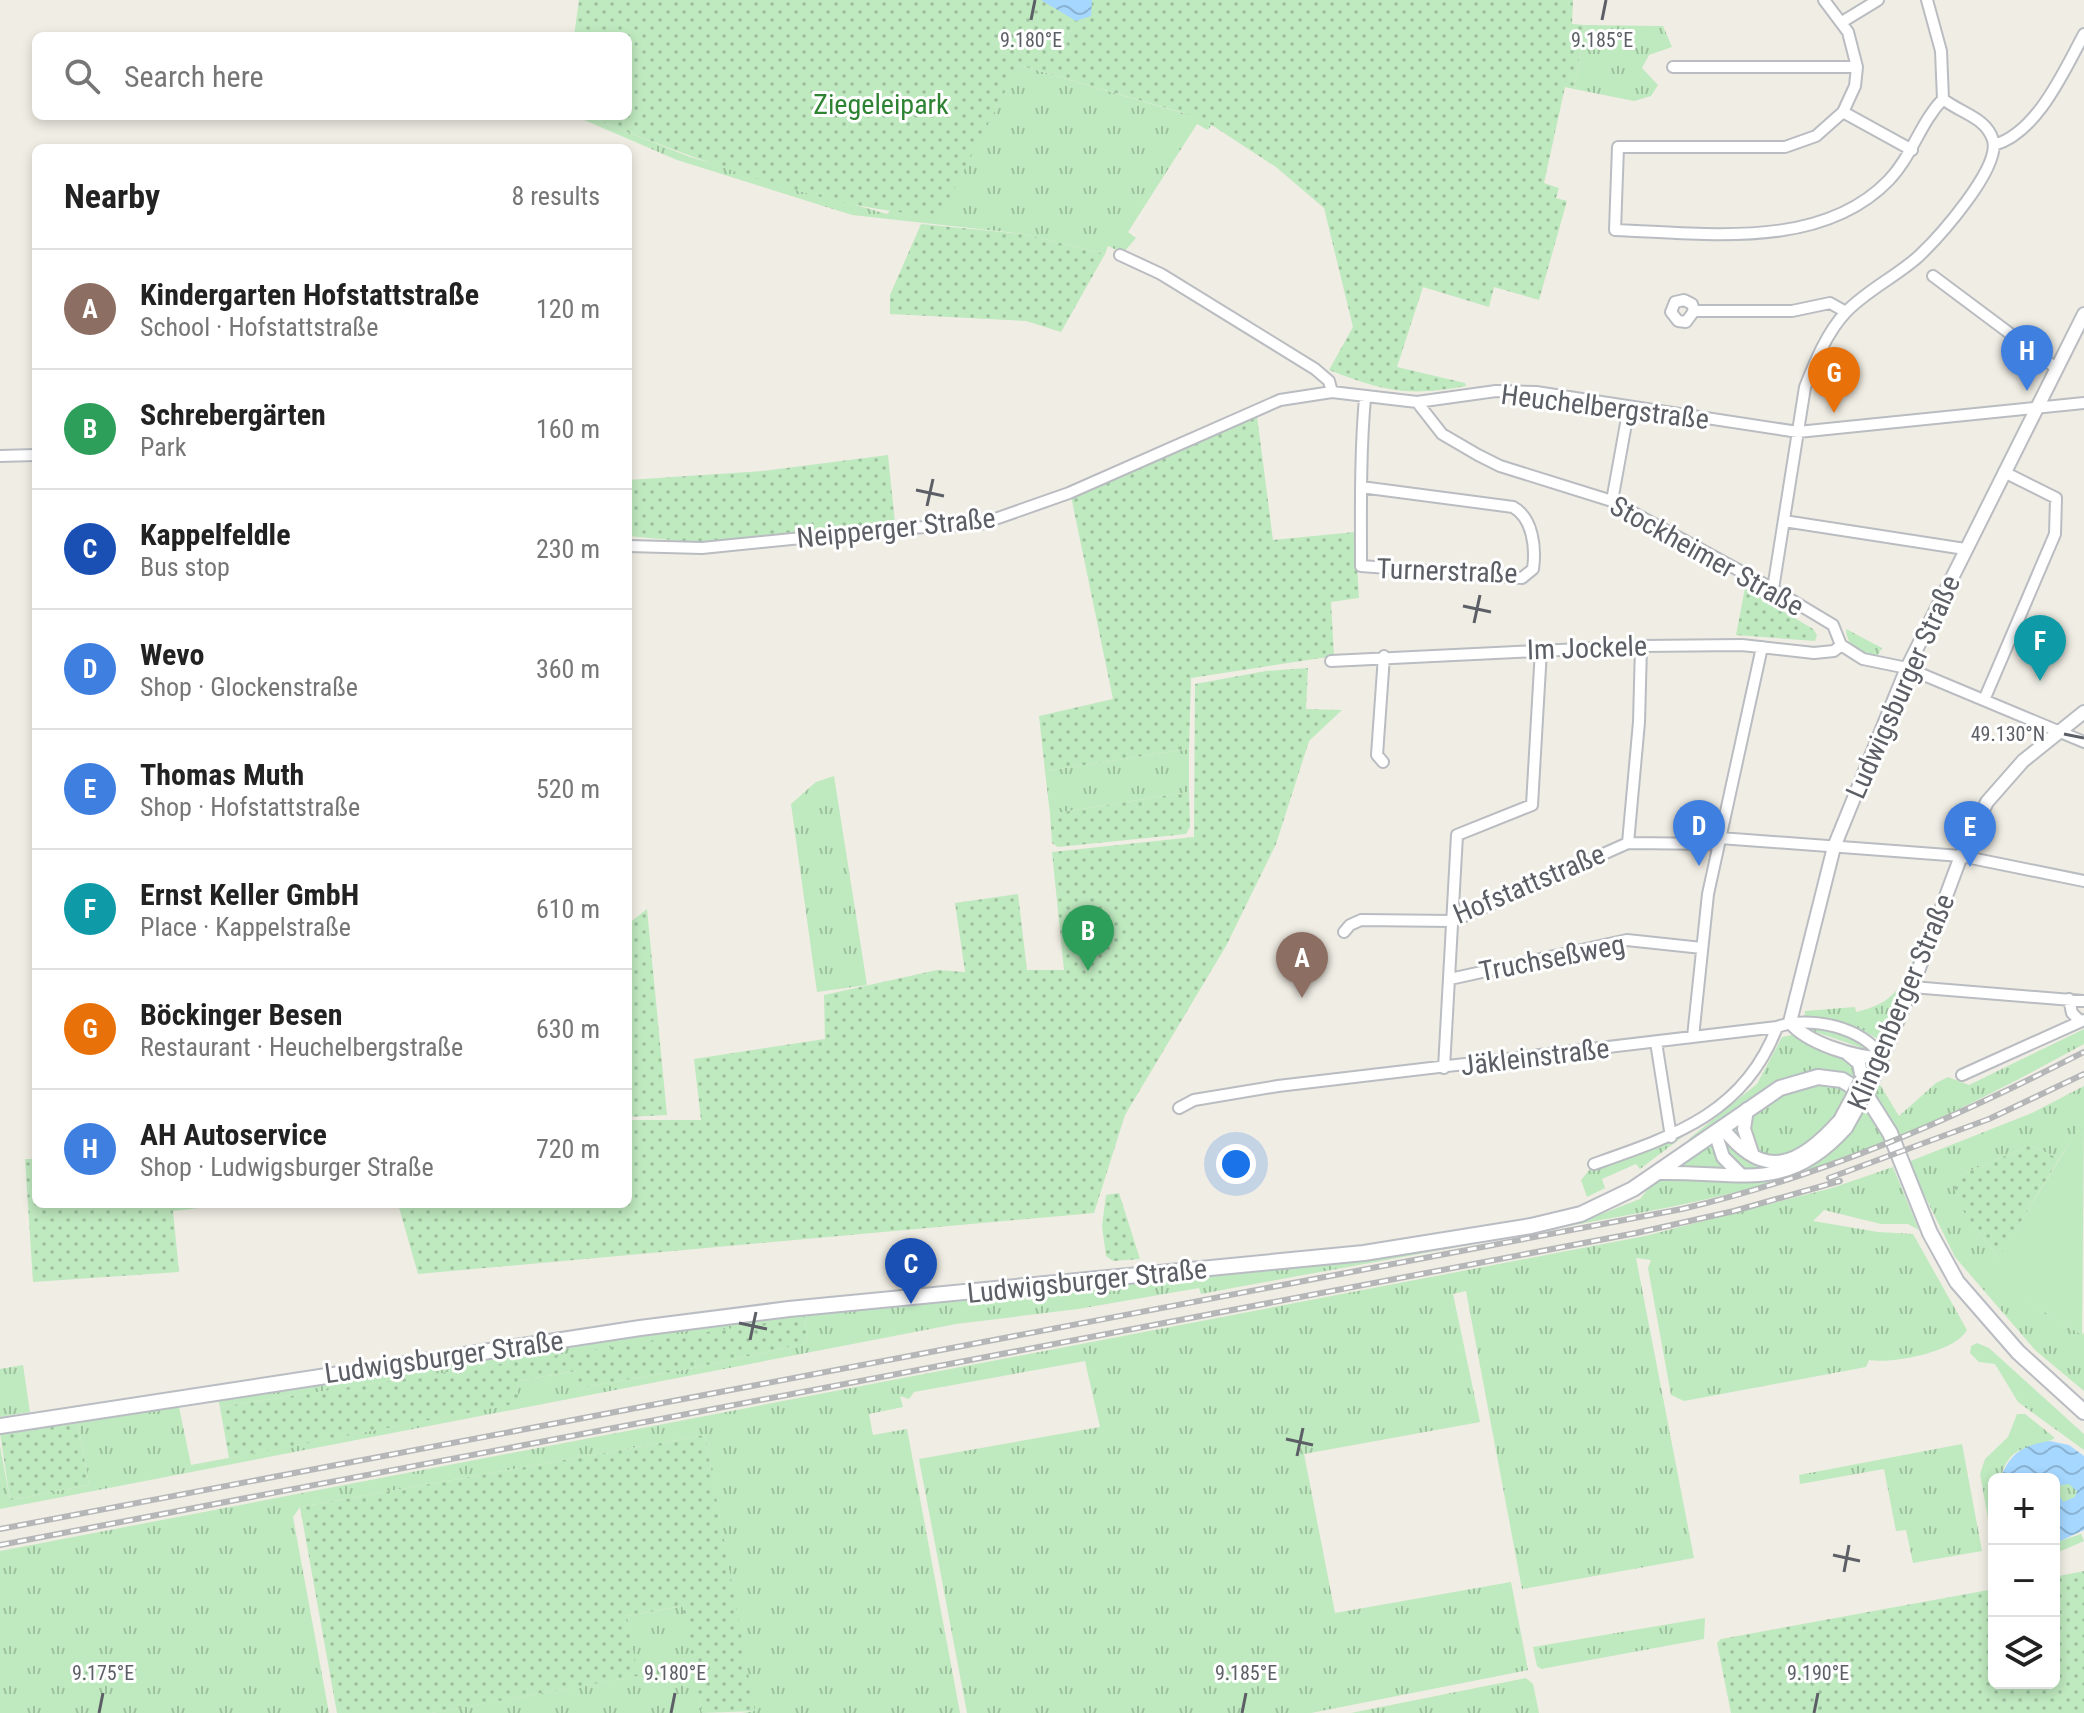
<!DOCTYPE html>
<html lang="en">
<head>
<meta charset="utf-8">
<style>
  :root { --surface:#fff; --page:#f2f2f2; --text:#222; --muted:#767676; --line:#e0e0e0; --accent:#b45309 }
  body { margin:0; font-family:"Roboto Condensed",sans-serif; background:var(--page); color:var(--text) }
  .controls { position:absolute; right:24px; bottom:24px; display:grid; overflow:hidden; border-radius:12px; box-shadow:0 4px 12px #0003 }
  .controls button { width:72px; height:72px; display:grid; place-items:center; padding:0; border:0; border-bottom:2px solid var(--line); background:var(--surface); color:var(--text); font:40px sans-serif }
  .you { position:absolute; left:1236px; top:1164px; width:28px; height:28px; margin:-20px; border:6px solid #fff; border-radius:50%; background:#1a73e8; box-shadow:0 0 0 12px #1a73e833 }
  .badge { display:grid; place-items:center; width:52px; height:52px; border-radius:50%; background:var(--accent); color:#fff; font-size:26px; font-weight:700 }
  .pin { position:absolute; translate:-50% -66px; filter:drop-shadow(0 2px 4px #0008) }
  .pin::after { content:''; position:absolute; top:42px; width:28px; height:24px; background:inherit; clip-path:polygon(0 0,100% 0,50% 100%) }
  .list { margin:0; padding:0; list-style:none }
  h2 { display:flex; justify-content:space-between; align-items:center; height:104px; margin:0; padding:0 32px; font-size:34px }
  h2 small { font-size:26px; font-weight:400; color:var(--muted) }
  .list li { display:grid; grid-template-columns:52px 1fr auto; gap:24px; align-items:center; box-sizing:border-box; height:120px; padding:0 32px; border-top:2px solid var(--line) }
  .list b { display:block; font-size:30px; white-space:nowrap }
  .list p { margin:0; font-size:26px; white-space:nowrap; color:var(--muted) }
  .list em { font-size:26px; font-style:normal; color:var(--muted) }
  .icon { flex:none; width:44px; height:44px; fill:none; stroke:currentColor; stroke-width:2; stroke-linecap:round; stroke-linejoin:round }
  .map { position:relative; flex:none; width:2084px; height:1713px; overflow:hidden }
  .search { position:absolute; background:var(--surface); box-shadow:0 4px 12px #0003; left:32px; top:32px; width:600px; height:88px; display:flex; align-items:center; gap:20px; box-sizing:border-box; padding:0 28px; border-radius:12px; color:var(--muted); font-size:30px }
  .panel { position:absolute; background:var(--surface); box-shadow:0 4px 12px #0003; left:32px; top:144px; width:600px; height:1064px; border-radius:12px }
  .map>svg:first-child { display:block }
  .grass { fill:url(#grass-tufts) }
  .park { fill:url(#park-dots) }
  .pitch { fill:#bfe9bf }
  .water { fill:url(#water-waves); fill-rule:evenodd }
  .lines { fill:none; stroke-linecap:round; stroke-linejoin:round }
  .minor-casing { stroke:#b9bcc1; stroke-width:14 }
  .tertiary-casing { stroke:#b9bcc1; stroke-width:16 }
  .secondary-casing { stroke:#b9bdc3; stroke-width:18 }
  .minor { stroke:#fff; stroke-width:10 }
  .tertiary { stroke:#fff; stroke-width:12 }
  .secondary { stroke:#fff; stroke-width:14 }
  .rail-casing { stroke:#b5b6b7; stroke-width:6 }
  .rail { stroke:#fff; stroke-width:3; stroke-dasharray:9; stroke-linecap:butt }
  .tertiary-bridge-casing { stroke:#b9bcc1; stroke-width:16; stroke-linecap:butt }
  .tertiary-bridge { stroke:#fff; stroke-width:12 }
  .ticks { fill:none; stroke:#5c6066; stroke-width:3 }
  .labels { text-anchor:middle; dominant-baseline:central; stroke-width:6; stroke-linejoin:round; paint-order:stroke }
  .park-label { font-size:28px; fill:#2e8332; stroke:#fff }
  .street-label { font-size:28px; fill:#5c6066; stroke:#fff }
  .ticks-label { font-size:20px; text-anchor:middle; fill:#5c6066; stroke:#fff; stroke-width:6; stroke-linejoin:round; paint-order:stroke }
</style>
</head>
<body>
<div class="map">
<svg width="2084" height="1713" viewBox="0 0 2084 1713">
  <defs>
    <pattern id="grass-tufts" width="24" height="20" patternUnits="userSpaceOnUse" patternTransform="scale(2)"><rect width="24" height="20" fill="#bfe9bf"/><path d="M3 7l-1-3M5 7V3M7 7l1-3M15 17l-1-3M17 17v-4M19 17l1-3" fill="none" stroke="#9ec09f"/></pattern>
    <pattern id="park-dots" width="8" height="8" patternUnits="userSpaceOnUse" patternTransform="scale(2)"><rect width="8" height="8" fill="#bfe9bf"/><path d="M2 2h.1M6 6h.1" fill="none" stroke="#9ec09f" stroke-width="1.8" stroke-linecap="round"/></pattern>
    <pattern id="water-waves" width="16" height="10" patternUnits="userSpaceOnUse" patternTransform="scale(2)"><rect width="16" height="10" fill="#a5d7ff"/><path d="M0 5q4-4 8 0t8 0" fill="none" stroke="#8ab2d2"/></pattern>
  </defs>
  <rect width="100%" height="100%" fill="#f0ede4"/>
  <path class="grass" d="M957,0L1214,121L1208,130L1197,124L1128,232L1136,238L1123,253L1108,246L1105,254L1024,234L852,215L677,160L575,116H587L690,157L887,214L1019,65L1186,114Z
    M1585,25L1663,26L1672,47L1649,55L1642,68L1658,85L1651,96L1634,101L1574,89Z
    M1846,629L1882,648L1876,658C1859,656 1847,646 1846,629Z
    M1189,749V792L1050,814L1045,771Z
    M834,776L867,985L817,992L791,804L816,782Z
    M1917,952L1921,954L1907,992L1897,1001V1012L1885,1043L1858,1028L1804,1021L1805,1011L1855,1007L1856,1012C1896,1003 1900,987 1917,952Z
    M1813,1026L1859,1039L1874,1052L1810,1030Z
    M2084,1029V1044C1991,1095 1893,1145 1791,1177C1714,1201 1633,1214 1554,1229C1437,1251 1319,1272 1201,1294L1199,1288L1078,1309L956,1324L0,1509V1446L10,1500L89,1485L77,1418L178,1402L191,1465L518,1403L517,1381L577,1371L580,1388L694,1368L807,1343L805,1318L220,1407L217,1395L726,1322L1326,1264L1578,1223L1640,1199L1690,1138L1757,1084L1782,1037L1797,1034L1865,1060L1899,1116L1936,1083L1948,1077L1969,1085Z
    M2084,1086V1126L2081,1125L2059,1159L2031,1145L1960,1175L1964,1212L1999,1258L1988,1277L2082,1335L2084,1332V1391L2035,1350L1955,1257L1908,1162L2032,1113Z
    M1714,1113L1640,1169L1636,1164L1602,1179L1605,1188L1587,1197L1581,1180L1591,1168Z
    M1893,1167L1919,1230L1908,1224H1881L1824,1210L1813,1221L1878,1232L1913,1234L1967,1330C1955,1352 1893,1364 1869,1360L1866,1367L1684,1401L1671,1395L1648,1268L1651,1260L1636,1258L1694,1558L1522,1589L1466,1291L1453,1294L1480,1422L1304,1454L1335,1613L1511,1582L1528,1670L1311,1713H967L919,1459L1100,1427L1085,1361L914,1392L909,1399L900,1396L903,1407L869,1414L873,1435L907,1429L960,1713H742L754,1711L705,1435L300,1507L293,1517L329,1713H0V1551L1645,1236L1832,1188Z
    M1977,1343L1989,1348L2084,1434V1450L2018,1402L1995,1364L1979,1362L1970,1353L1971,1346Z
    M23,1365L30,1412L0,1417V1369Z
    M2017,1414H2025L2055,1438C2027,1453 2011,1441 2000,1479H1994V1552L1980,1474L1985,1459L2008,1437Z
    M1962,1444L1982,1551L1913,1563L1906,1530L1896,1531L1884,1469L1800,1484L1799,1475Z
    M2057 1493a10 10 0 1 1 20 0a10 10 0 1 1-20 0Z
    M2081,1534L2084,1541L2054,1554V1543Z
    M683,1606L702,1713H431L637,1676L627,1616Z
    M1705,1618L1704,1639L1541,1669L1537,1666L1533,1647Z
    M1526,1678L1533,1684L1539,1713H1351Z"/>
  <path class="park" d="M579,0H1573L1572,24L1585,25L1574,89L1565,87L1544,183L1559,188L1556,198L1567,201L1539,300L1494,287L1489,307L1423,287L1397,367L1465,383L1466,386C1407,397 1384,391 1329,370L1353,327L1324,208L1276,167L1201,118L1019,65L940,216C823,210 696,159 587,116H628V36H574Z
    M921,224L1024,234L1105,254L1061,332L1026,321L890,314V295Z
    M1257,416L1273,540L1355,532L1359,598L1331,602L1334,656L1191,678L1189,749L1045,771L1039,716L1113,699L1071,496Z
    M888,455L895,523L704,543L628,536V480L763,471Z
    M1745,588L1813,629L1817,635L1815,641L1736,635Z
    M1308,668L1306,709L1342,710L1309,741L1276,844L1226,946L1125,1115L1094,1213L418,1274L398,1204H628V1120H701L694,1059L825,1039L824,995L937,970L965,972L955,903L1018,894L1027,970H1064L1052,852L1194,837L1195,684L1266,671Z
    M1189,792L1190,827L1186,834L1058,847L1052,843L1050,814Z
    M647,909L667,1115L628,1117V924Z
    M2031,1145L2059,1159L1999,1258L1964,1212L1954,1189L1960,1175Z
    M25,1159H36V1204H234L173,1211L179,1272L33,1282Z
    M1119,1193L1140,1259L1113,1261L1106,1256L1102,1226L1106,1195Z
    M805,1317L807,1343L694,1368L580,1388L576,1371L517,1381L519,1403L229,1458L220,1407Z
    M77,1418L89,1485L10,1500L0,1433Z
    M705,1435L755,1711L702,1713L682,1606L627,1616L638,1676L431,1713H337L300,1507Z
    M2084,1571V1713H1731L1717,1643L1721,1639L1994,1589V1683H2054V1577Z"/>
  <path class="pitch" d="M2081,1124L2084,1126L2082,1335L1987,1277Z"/>
  <path class="water" d="M1041,0H1092L1091,16L1076,21Z
    M2050,1441L2069,1445L2084,1456V1530L2056,1543L2054,1479H2000C2010,1453 2023,1445 2050,1441ZM2069,1484L2077,1491L2075,1497L2063,1502L2057,1491L2061,1485Z"/>
  <g class="lines">
    <defs>
      <path id="minor" d="M1824,0L1848,32L1857,67L1855,86L1843,112L1816,136L1785,147H1618L1615,230C1705,233 1821,251 1889,180C1912,156 1920,123 1943,99
        M1842,22L1878,0
        M1673,67H1857
        M1843,112L1912,150
        M1994,145C2037,133 2064,71 2084,34
        M1120,255L1161,274L1315,369L1329,381L1332,392
        M1933,276L2056,368
        M1694,311L1686,322L1678,321L1671,312L1675,302L1684,300L1692,304L1694,311H1792L1830,303L1846,312
        M1417,402L1442,434L1478,455L1500,466L1612,501L1773,589L1833,625L1841,645L1863,659L1907,668L2084,742
        M0,456L36,455
        M1361,487L1513,507C1533,518 1536,548 1533,569L1522,578L1361,566C1361,510 1360,454 1365,398
        M1612,501L1629,407
        M1784,521L1965,549
        M628,546L702,548L891,529L981,524L1069,493L1280,400L1332,392L1417,402L1496,391L1536,392L1798,432L2084,403
        M1773,589L1805,387C1815,362 1827,332 1846,312C1867,290 1897,276 1919,256C1939,237 2001,168 1993,140C1986,117 1960,113 1943,99L1941,51L1927,0
        M1331,661L1641,646L1742,645L1814,653L1834,651L1841,645
        M1984,700L2055,534L2056,498L2004,472
        M1383,762L1377,755L1384,656
        M1720,838L1961,856L2084,881
        M1628,843L1639,722L1641,646
        M1344,932L1350,925L1361,920L1453,921L1628,843L1719,844
        M1450,979L1627,940L1702,948
        M1912,987L2084,1001
        M2069,999L2072,1013L2080,1021
        M1693,1037L1708,894L1762,647
        M1656,1042L1671,1137
        M1444,1068L1457,835L1532,805L1541,650
        M1962,1075L2084,1020
        M1179,1108L1194,1100L1278,1086L1777,1027C1808,1015 1865,1027 1882,1058
        M1594,1164C1674,1136 1745,1113 1777,1027"/>
      <path id="tertiary" d="M1848,1054L1859,1063L1862,1079
        M1882,1058C1855,1058 1807,1043 1790,1022L1834,847L1907,668L2084,314
        M1870,1085L1912,987L1961,856L1987,802L2023,761L2084,712
        M1747,1109L1744,1129L1753,1156
        M1722,1127C1764,1183 1800,1165 1840,1120
        M1715,1132L1723,1157L1741,1175
        M1659,1173C1738,1171 1786,1195 1846,1128"/>
      <path id="secondary" d="M0,1426L640,1328L789,1309L1364,1253L1531,1226L1581,1214L1633,1189L1780,1088L1818,1077L1842,1080L1866,1095L1890,1133L1930,1233L1957,1282L2018,1352L2084,1412"/>
    </defs>
    <use href="#minor" class="minor-casing"/>
    <use href="#tertiary" class="tertiary-casing"/>
    <use href="#secondary" class="secondary-casing"/>
    <use href="#minor" class="minor"/>
    <use href="#tertiary" class="tertiary"/>
    <use href="#secondary" class="secondary"/>
    <defs>
      <path id="rail" d="M1829,1178L1989,1119L2084,1074
        M0,1529L1682,1209C1824,1176 1955,1118 2084,1052
        M0,1545L1636,1233L1734,1211L1840,1181"/>
    </defs>
    <use href="#rail" class="rail-casing"/>
    <use href="#rail" class="rail"/>
    <defs>
      <path id="tertiary-bridge" d="M1840,1120L1862,1079
        M1846,1128L1870,1085"/>
    </defs>
    <use href="#tertiary-bridge" class="tertiary-bridge-casing"/>
    <use href="#tertiary-bridge" class="tertiary-bridge"/>
  </g>
  <path class="ticks" d="M1031,20L1035,0M1602,20L1606,0M916,490L944,496M927,506L933,479M1463,606L1491,612M1474,623L1480,595M2064,734L2084,738M739,1323L767,1329M750,1340L756,1312M1286,1439L1313,1445M1297,1456L1303,1428M1833,1555L1860,1561M1844,1572L1849,1545M99,1713L103,1693M671,1713L675,1693M1242,1713L1246,1693M1814,1713L1818,1693"/>
  <g class="labels">
    <g class="park-label">
      <text x="881" y="104">Ziegeleipark</text>
    </g>
    <g class="street-label">
      <text transform="translate(1605 407) rotate(7)">Heuchelbergstraße</text>
      <text transform="translate(896 528) rotate(-6)">Neipperger Straße</text>
      <text transform="translate(1707 556) rotate(29)">Stockheimer Straße</text>
      <text transform="translate(1447 571) rotate(2)">Turnerstraße</text>
      <text transform="translate(1587 648) rotate(-2)">Im Jockele</text>
      <text transform="translate(1903 687) rotate(-66)">Ludwigsburger Straße</text>
      <text transform="translate(1529 884) rotate(-23)">Hofstattstraße</text>
      <text transform="translate(1552 958) rotate(-11)">Truchseßweg</text>
      <text transform="translate(1901 1002) rotate(-67)">Klingenberger Straße</text>
      <text transform="translate(1535 1057) rotate(-7)">Jäkleinstraße</text>
      <text transform="translate(1087 1281) rotate(-6)">Ludwigsburger Straße</text>
      <text transform="translate(444 1357) rotate(-8)">Ludwigsburger Straße</text>
    </g>
  </g>
  <g class="ticks-label">
    <text x="1031" y="47">9.180°E</text>
    <text x="1602" y="47">9.185°E</text>
    <text x="2008" y="741">49.130°N</text>
    <text x="103" y="1680">9.175°E</text>
    <text x="675" y="1680">9.180°E</text>
    <text x="1246" y="1680">9.185°E</text>
    <text x="1818" y="1680">9.190°E</text>
  </g>
</svg>
<div class="controls">
<button>+</button>
<button>−</button>
<button><svg class="icon" aria-label="layers" viewBox="0 0 24 24"><path d="M12 4l9 5-9 5-9-5zM3 14l9 5 9-5"/></svg></button>
</div>
<div class="you"></div>
<div class="pin badge" style="left:1302px;top:998px;background:#8d6e63">A</div>
<div class="pin badge" style="left:1088px;top:971px;background:#2e9e5b">B</div>
<div class="pin badge" style="left:911px;top:1304px;background:#1a4fb4">C</div>
<div class="pin badge" style="left:1699px;top:866px;background:#3f7fe0">D</div>
<div class="pin badge" style="left:1970px;top:867px;background:#3f7fe0">E</div>
<div class="pin badge" style="left:2040px;top:681px;background:#0f9aa8">F</div>
<div class="pin badge" style="left:1834px;top:413px;background:#e8710a">G</div>
<div class="pin badge" style="left:2027px;top:391px;background:#3f7fe0">H</div>
<div class="search"><svg class="icon" aria-label="search" viewBox="0 0 24 24"><circle cx="10" cy="10" r="6"/><path d="M15 15l6 6"/></svg>Search here</div>
<section class="panel">
<h2>Nearby<small>8 results</small></h2>
<ul class="list">
<li><span class="badge" style="background:#8d6e63">A</span><div><b>Kindergarten Hofstattstraße</b><p>School · Hofstattstraße</p></div><em>120 m</em></li>
<li><span class="badge" style="background:#2e9e5b">B</span><div><b>Schrebergärten</b><p>Park</p></div><em>160 m</em></li>
<li><span class="badge" style="background:#1a4fb4">C</span><div><b>Kappelfeldle</b><p>Bus stop</p></div><em>230 m</em></li>
<li><span class="badge" style="background:#3f7fe0">D</span><div><b>Wevo</b><p>Shop · Glockenstraße</p></div><em>360 m</em></li>
<li><span class="badge" style="background:#3f7fe0">E</span><div><b>Thomas Muth</b><p>Shop · Hofstattstraße</p></div><em>520 m</em></li>
<li><span class="badge" style="background:#0f9aa8">F</span><div><b>Ernst Keller GmbH</b><p>Place · Kappelstraße</p></div><em>610 m</em></li>
<li><span class="badge" style="background:#e8710a">G</span><div><b>Böckinger Besen</b><p>Restaurant · Heuchelbergstraße</p></div><em>630 m</em></li>
<li><span class="badge" style="background:#3f7fe0">H</span><div><b>AH Autoservice</b><p>Shop · Ludwigsburger Straße</p></div><em>720 m</em></li>
</ul>
</section>
</div>
</body>
</html>
